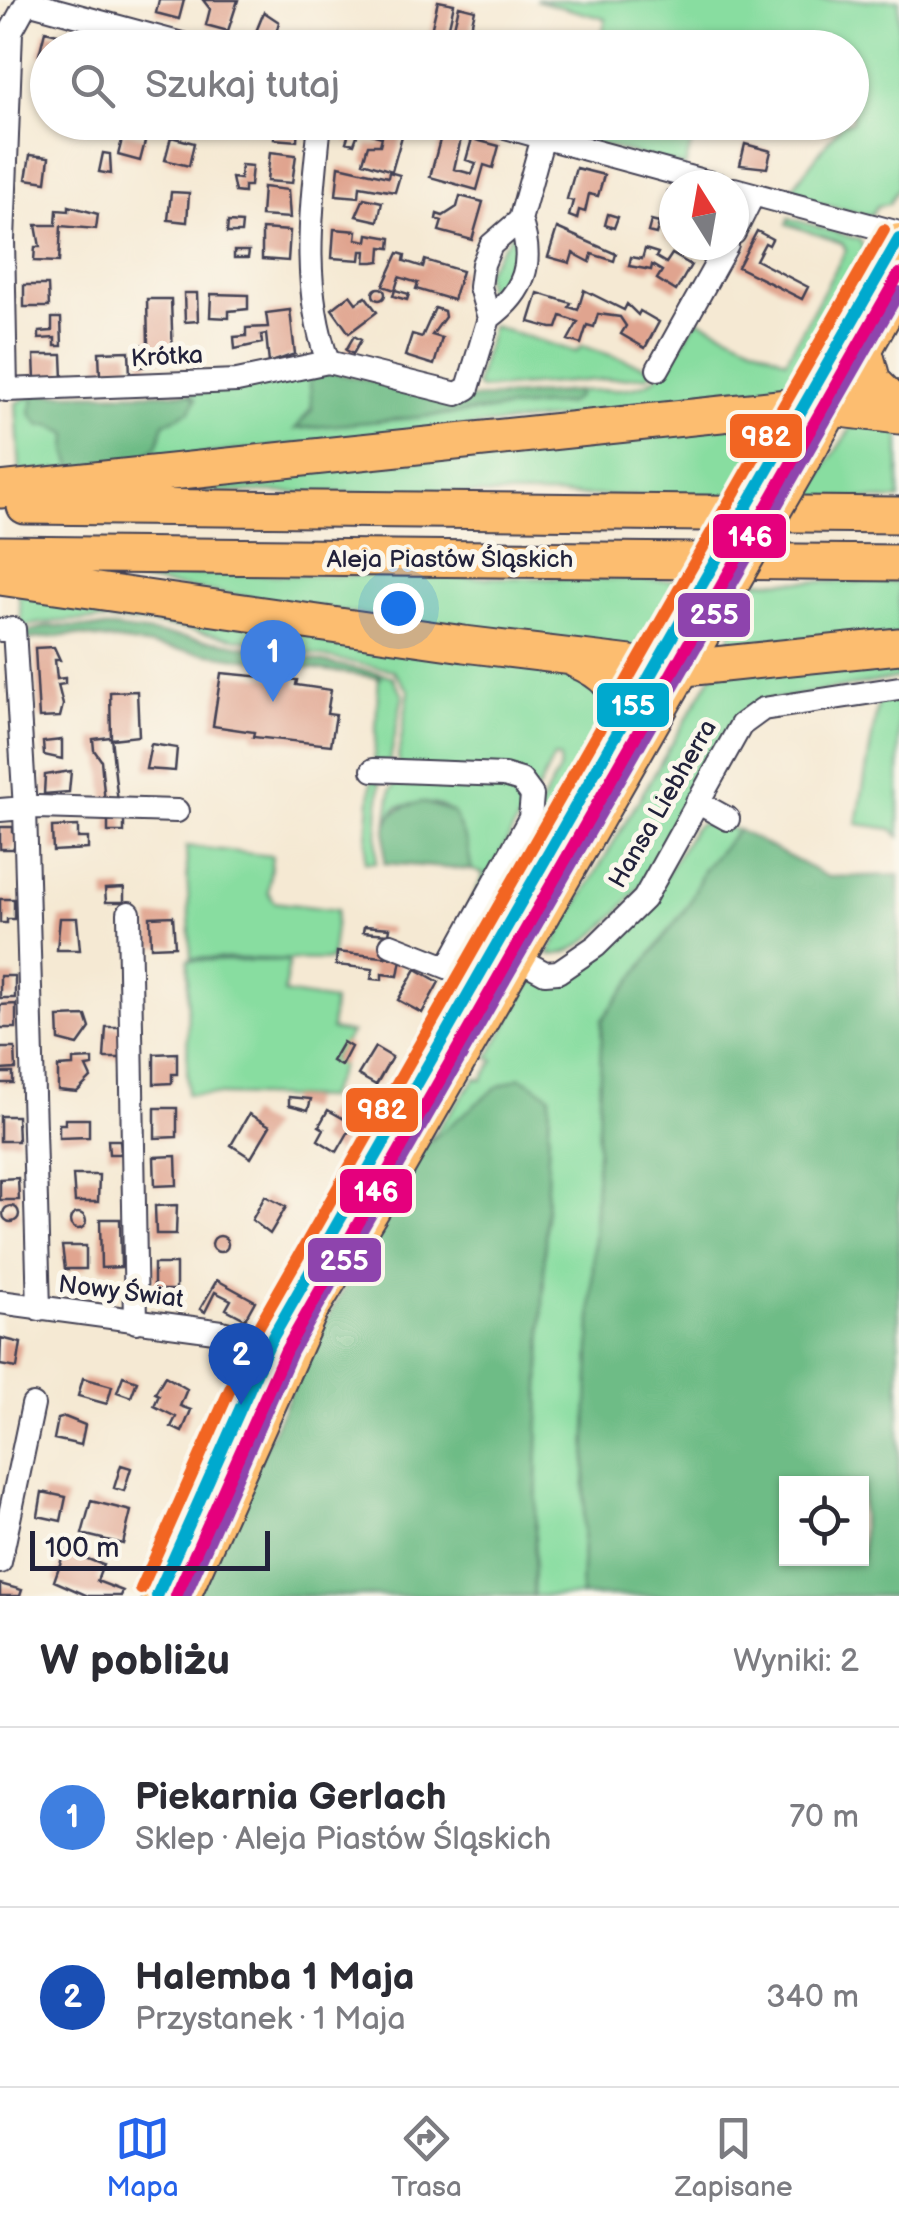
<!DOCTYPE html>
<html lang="pl">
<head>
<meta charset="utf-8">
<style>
  :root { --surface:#fff; --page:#f7f7f7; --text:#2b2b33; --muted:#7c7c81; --line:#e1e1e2; --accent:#2563eb }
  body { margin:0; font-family:"Balsamiq Sans",sans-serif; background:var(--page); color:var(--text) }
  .controls { position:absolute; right:30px; bottom:30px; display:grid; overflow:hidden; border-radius:0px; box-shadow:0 2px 8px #0004 }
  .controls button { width:90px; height:90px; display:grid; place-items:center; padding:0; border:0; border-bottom:2px solid var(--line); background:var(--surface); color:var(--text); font:50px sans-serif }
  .compass { position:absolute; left:659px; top:170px; width:90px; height:90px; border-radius:50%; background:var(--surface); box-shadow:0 2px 8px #0004; rotate:349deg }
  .scale { position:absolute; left:30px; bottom:25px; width:240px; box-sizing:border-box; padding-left:10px; border:5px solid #22223b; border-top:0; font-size:28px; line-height:35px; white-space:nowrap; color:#22223b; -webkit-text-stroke:8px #fbf7ec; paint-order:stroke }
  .you { position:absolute; left:398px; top:608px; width:35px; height:35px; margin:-25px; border:8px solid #fff; border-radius:50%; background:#1a73e8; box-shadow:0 0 0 15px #1a73e833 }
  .badge { display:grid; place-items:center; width:65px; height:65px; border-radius:50%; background:var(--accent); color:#fff; font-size:32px; font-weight:700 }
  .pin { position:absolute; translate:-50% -82px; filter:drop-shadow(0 2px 5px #0008) }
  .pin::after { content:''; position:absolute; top:52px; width:35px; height:30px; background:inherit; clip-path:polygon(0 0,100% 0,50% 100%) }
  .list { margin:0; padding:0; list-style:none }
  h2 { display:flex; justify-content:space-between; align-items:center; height:130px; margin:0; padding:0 40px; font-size:42px }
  h2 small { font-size:32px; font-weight:400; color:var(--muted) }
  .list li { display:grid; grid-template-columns:65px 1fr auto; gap:30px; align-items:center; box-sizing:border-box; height:180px; padding:0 40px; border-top:2px solid var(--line) }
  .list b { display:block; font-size:38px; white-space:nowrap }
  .list p { margin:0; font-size:32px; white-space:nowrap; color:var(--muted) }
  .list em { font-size:32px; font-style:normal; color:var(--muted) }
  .icon { flex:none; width:55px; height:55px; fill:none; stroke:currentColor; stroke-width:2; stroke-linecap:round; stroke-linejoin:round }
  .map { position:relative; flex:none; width:899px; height:1596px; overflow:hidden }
  .search { position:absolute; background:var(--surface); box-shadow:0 2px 8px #0004; left:30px; right:30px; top:30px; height:110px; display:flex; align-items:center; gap:25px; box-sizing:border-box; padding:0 35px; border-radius:55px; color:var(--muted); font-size:38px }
  .sheet { height:490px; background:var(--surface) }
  nav { display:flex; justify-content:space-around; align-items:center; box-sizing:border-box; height:140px; border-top:2px solid var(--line); background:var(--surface); font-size:28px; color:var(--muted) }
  nav a { display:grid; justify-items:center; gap:5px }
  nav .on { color:var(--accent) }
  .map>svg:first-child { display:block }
  .green { fill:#88dda0; stroke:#55806e; stroke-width:2.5 }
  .forest { fill:#6ebc86; stroke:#486f60; stroke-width:2.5; fill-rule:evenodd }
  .building { fill:#e0a48f }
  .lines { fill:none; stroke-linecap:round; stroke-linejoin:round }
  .minor-casing { stroke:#424052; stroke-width:26 }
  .major-casing { stroke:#424052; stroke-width:34 }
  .highway-casing { stroke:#424052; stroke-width:39 }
  .minor { stroke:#fff; stroke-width:22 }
  .major { stroke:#fcbd6f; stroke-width:30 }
  .highway { stroke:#fcbd6f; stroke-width:35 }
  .major-bridge-casing { stroke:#424052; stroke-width:34; stroke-linecap:butt }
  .major-bridge { stroke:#fcbd6f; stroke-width:30 }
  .bus-1-casing { stroke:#fbf7ec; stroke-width:20 }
  .bus-2-casing { stroke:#fbf7ec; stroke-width:20 }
  .bus-3-casing { stroke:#fbf7ec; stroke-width:20 }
  .bus-4-casing { stroke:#fbf7ec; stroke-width:20 }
  .bus-1 { stroke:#8e44ad; stroke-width:12 }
  .bus-2 { stroke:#e5007d; stroke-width:12 }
  .bus-3 { stroke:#f26522; stroke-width:12 }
  .bus-4 { stroke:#00a9ce; stroke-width:12 }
  .labels { text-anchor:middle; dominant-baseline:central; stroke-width:10; stroke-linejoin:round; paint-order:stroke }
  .street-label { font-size:25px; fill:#22223b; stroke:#fbf7ec }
  .line-badge { stroke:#fbf7ec; stroke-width:4 }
  .badge-label { font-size:28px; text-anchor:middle; font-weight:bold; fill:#fff }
</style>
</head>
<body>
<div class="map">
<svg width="899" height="1596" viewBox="0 0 899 1596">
  <rect width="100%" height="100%" fill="#fbf7ec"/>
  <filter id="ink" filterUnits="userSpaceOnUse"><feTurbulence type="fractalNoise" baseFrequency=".01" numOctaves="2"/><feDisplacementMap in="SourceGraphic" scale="20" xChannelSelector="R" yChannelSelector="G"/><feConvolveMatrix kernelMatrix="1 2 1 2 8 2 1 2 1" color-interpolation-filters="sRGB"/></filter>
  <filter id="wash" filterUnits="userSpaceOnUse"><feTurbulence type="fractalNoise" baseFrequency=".0048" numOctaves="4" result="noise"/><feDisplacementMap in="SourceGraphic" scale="40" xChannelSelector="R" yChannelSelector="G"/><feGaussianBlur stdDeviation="2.25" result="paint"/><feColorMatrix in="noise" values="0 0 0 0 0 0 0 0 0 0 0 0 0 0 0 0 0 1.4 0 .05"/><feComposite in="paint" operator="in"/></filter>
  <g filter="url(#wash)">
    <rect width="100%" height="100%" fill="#f5e9d3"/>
    <path class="green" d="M535,0H899V186L889,204L877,206L871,216L786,196L842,123L852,122V48L598,47L606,19Z
      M578,123H697L685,167L574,138Z
      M789,218L860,240L864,250L788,387L775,395L140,461L160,440L164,423L190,410L195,398L189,393L309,374L313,405L296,429L569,403L577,391C659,389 655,388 697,319L786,360L846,250L842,243L787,224Z
      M513,232L522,260L503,302L487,297L485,271Z
      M492,326L576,352L582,346L654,369L648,376L480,389L476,385Z
      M35,394L30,413L68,434L73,469L20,473L16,403Z
      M768,419L769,430L733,497L145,491Z
      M857,419L899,425V500L805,497Z
      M155,573L616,579L685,581L629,655L115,577Z
      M757,581L899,582V637L727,648L735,619Z
      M18,589L577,674L594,681L606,718L464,965L459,955L559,770L560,758L554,757L538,790L400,765L398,757L409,691L393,670C285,653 127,602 22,627Z
      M899,654V678L760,702C728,752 611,967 548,954L714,672Z
      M379,673L392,676L403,695L390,761L374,763Z
      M899,694V837L892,829L857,824L879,697Z
      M372,777L380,783L376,863L365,862Z
      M398,781L511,782L526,806L444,958L484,874L472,870C450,823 466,793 397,807L387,820L391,789Z
      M701,823L738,830L704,869L689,904L602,1020L581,1596H533L550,1096L425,1145L476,1078L482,1080L494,1060L488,1058L530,984L605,951L638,921L694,828Z
      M186,846L272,856L268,892L274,902L337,910L331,960L191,958Z
      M188,960L289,961L284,993L333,1001L331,1030L351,1033L332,1060L341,1066L327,1098L187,1094Z"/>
    <path class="forest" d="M326,371L462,399L577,391L578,396L569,403L295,429L312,409L309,374Z
      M189,393L196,399L190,411L164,423L157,446L140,461L73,469L67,451L68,434L50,425L40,426L30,413L35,394Z
      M50,626L115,628L228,643L379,673L381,678L74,635L22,640V633Z
      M422,802L453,812L467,844L472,870L384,863C387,824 379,811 422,802Z
      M738,830L828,877L899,875V1596H581L602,1020L689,904L704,869ZM786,1484H862V1558H786Z
      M521,1077L550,1095L533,1596H194L322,1327L425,1145L497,1087Z"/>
    <g id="blocks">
      <path class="building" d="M159,0H184L179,19L156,13Z
        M203,0H238L228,31L206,25L210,9Z
        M438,1L454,4L444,48H427Z
        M459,6L475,10L466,48H449Z
        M264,12L279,22L273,44L253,39Z
        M45,31L70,37L67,48H48V57L39,55Z
        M276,122H298L297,141L274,139Z
        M366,122H406L392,171L363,162L368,145H380L382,137L364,132Z
        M444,125L463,130L454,169L472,174L476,163L466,160L472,139L499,146L493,168L484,165L477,190L430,177Z
        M350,130L358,133L354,144L346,142Z
        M124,132L146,138L140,161L118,155Z
        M171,137L194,143L189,166L165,160Z
        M745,144L771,151L767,168L740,165Z
        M270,152L296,155L292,183L267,181Z
        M103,153L110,154L111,174L99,172Z
        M30,155L49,157L46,182L26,179Z
        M241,165L252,166L250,186H244V193L235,192L232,178L240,179Z
        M339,166L388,177L389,172L400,175L395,192L360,186L359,197L336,195Z
        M576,168L604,175L598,196L589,194L585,212L579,210L577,219L569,216L573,201L567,199Z
        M263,187L288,190L290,218L261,216Z
        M668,191L674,193V240L665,238L671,216L662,213Z
        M171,192L189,193L187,222L168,220Z
        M460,196L483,202L472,240L439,231L442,221L436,219L437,214L443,216L457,207Z
        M364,198L382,202L378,221L356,216Z
        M69,206L98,214L96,229L61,226L59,262L34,261L35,247H40L36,225H56L57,210L69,211Z
        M608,214L618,217L614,228L605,225Z
        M651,221L659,223L656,234L648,232Z
        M228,222L242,223L241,233H227Z
        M557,228L616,254L614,261L592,254L590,262L573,253L570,263L548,257Z
        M262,229L290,231L288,261L262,259Z
        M334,229L357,231L356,239L367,241L368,234L391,238L390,248L381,247L380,261L373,262H365L366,251H361L360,260L332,258Z
        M757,231L772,239L769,245L765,243L756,260L808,287L802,299L738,267Z
        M645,249L658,253L656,257L666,263L672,254L691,265L676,291L657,279L662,271L652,265L651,270L629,266L631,257L642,259Z
        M234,251H249L248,258H234Z
        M398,253L405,255L404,261L423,267L425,260L462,271L453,300L416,289L418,283L399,277L395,290L409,294L407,300L393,296L395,290L383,286Z
        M24,285H48L49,307H24Z
        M373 294a6 6 0 1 1 12 0a6 6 0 1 1-12 0Z
        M584,290L624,310L627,304L638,315L640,311L659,322L645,348L621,334L626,326L620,317L598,314L594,327L587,325L581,344L568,340L578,322L561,316L557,328H551L529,322L538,293L571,303L569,307L578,310Z
        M184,293H197L198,321L185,322Z
        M211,294L248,295V309L229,311V318L210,317Z
        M350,295L356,303L366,297L377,312L349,333L332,309Z
        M147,299H171L173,359L149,360V366L140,367L142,345H148Z
        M435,308L444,311L445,317L432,335L442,338L434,365L405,356L412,334L422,337Z
        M290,310L295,354L269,363L266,334L261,335L262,343L235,349L234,337L246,336V328L268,327L266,313Z
        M52,318H61L62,346H55V338L39,339V332L52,331Z
        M354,336L361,340L353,354L346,350Z
        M129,351L130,377H100L99,352Z
        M34,355H62L63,379L35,380Z
        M54,647L60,660H55L57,679L65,678V684L58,685L63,705L60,717L39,718L35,648Z
        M221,673L297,680L296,685L331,690L327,714L336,715L331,745L253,737L254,732L213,726Z
        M137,691L139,736L111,739L110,692Z
        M111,737L118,803H105L101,760L94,750L93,739Z
        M62,740V759L44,755L43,742Z
        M151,744L177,748L175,771L146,769Z
        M71,771L69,792L44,794L45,775Z
        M108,816H124V832H108Z
        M78,826V838H88V849L53,851L52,827Z
        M0,827H13V833L19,834L13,849H0Z
        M124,888V902H106L105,889Z
        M0,899H14V919H7V923H0Z
        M173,916L175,946L151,947L150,917Z
        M60,918H77L80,950H57Z
        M364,926L390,928L389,934L363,932Z
        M337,952L401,959L398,976L382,974V980L371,979L373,969L336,965Z
        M416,969L439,982L422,1013L398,1000Z
        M0,976H15V998H0Z
        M16,1004V1028H0V1005Z
        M86,1016L90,1028L78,1045L59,1040L58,1017Z
        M106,1027H122V1058H104Z
        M343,1042L351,1047L341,1066L332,1061Z
        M375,1047L392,1057L376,1085L358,1075Z
        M0,1048H15L16,1069L0,1070Z
        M177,1053V1074H172V1083L154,1084V1054Z
        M93,1059V1066L86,1067L91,1078L77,1092L58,1090V1067L73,1066V1060Z
        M0,1073H13V1083H0Z
        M289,1097L311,1099L308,1110L289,1105Z
        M155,1108H177V1137L155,1138Z
        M328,1110L353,1124L337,1152L318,1140L324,1129L319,1126Z
        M249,1114L270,1126L251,1158L231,1145Z
        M0,1116H17L18,1141H0Z
        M65,1119H89V1137L59,1138V1124H65Z
        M108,1140H120L121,1154H109Z
        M176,1156L177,1185L155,1186L154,1157Z
        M73,1175H99L98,1202H75Z
        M18,1178L19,1200H0V1179Z
        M265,1196L286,1207L270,1234L252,1220Z
        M177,1205L176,1234H156L155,1206Z
        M3 1214a8 8 0 1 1 16 0a8 8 0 1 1-16 0Z
        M70 1221a8 8 0 1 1 16 0a8 8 0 1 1-16 0Z
        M100,1219H120L121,1267L101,1268Z
        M212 1244a8 8 0 1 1 16 0a8 8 0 1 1-16 0Z
        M62,1246H86V1269H65Z
        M154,1264H176V1290H154Z
        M217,1280L255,1301L245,1319L226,1309L231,1300L215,1292L205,1312L200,1309Z
        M1,1338L21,1343L17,1368L0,1365Z
        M123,1376L137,1381L131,1397L117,1392Z
        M165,1376L187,1389L180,1406L191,1410L182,1432L171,1427L176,1417L154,1406L159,1395L155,1393Z
        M83,1378L112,1386L107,1404L78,1396Z
        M65,1417L85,1425L81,1445L54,1439L58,1419Z
        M121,1465L131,1468L124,1491L114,1488Z
        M42,1492L66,1497L61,1521L38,1516Z
        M91,1501L131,1511L123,1544L82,1534Z
        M65,1550L103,1565L97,1581L123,1591L121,1596H88L54,1581Z
        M0,1584L22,1590L20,1596H0Z"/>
    </g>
  </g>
  <g filter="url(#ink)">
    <use href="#blocks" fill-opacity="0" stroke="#424052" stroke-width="2.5"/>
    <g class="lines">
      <defs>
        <path id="minor" d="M28,0L11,31L3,240L6,390L237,381L328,362
          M27,2L197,48
          M320,122C312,205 300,282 328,362
          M487,122L718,185
          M734,189L899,233
          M734,233L753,195
          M489,318C525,292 535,262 520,220
          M328,362L457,394L468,388L489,318L480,287L483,264L491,245L520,220L543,137
          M658,369L727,245
          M0,630L14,629L25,809L39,1309
          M373,770L504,775L521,780L532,795L530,818L449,965
          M697,802L728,819
          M0,810L37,807L177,811
          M129,913L136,1322
          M391,945L462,973
          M508,953L545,973L558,972L596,946L644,899L741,725L763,709L899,688
          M0,1302L222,1332L284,1349
          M0,1562L33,1405"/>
        <path id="major" d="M796,424L899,239
          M813,446L899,292
          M157,1596L270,1342L680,628
          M185,1596L312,1312L389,1186L708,628"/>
        <path id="highway" d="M865,353L873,382L899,408
          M0,490L807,405L899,416
          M25,506L899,515
          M0,554L899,563
          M0,577L464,644L656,667L685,668L899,646
          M576,660C608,674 618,687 626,720"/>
      </defs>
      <use href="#minor" class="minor-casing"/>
      <use href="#major" class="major-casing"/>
      <use href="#highway" class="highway-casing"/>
      <use href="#minor" class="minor"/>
      <use href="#major" class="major"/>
      <use href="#highway" class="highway"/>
      <defs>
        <path id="major-bridge" d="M680,628L788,438
          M708,628L813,446"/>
      </defs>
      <use href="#major-bridge" class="major-bridge-casing"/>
      <use href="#major-bridge" class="major-bridge"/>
      <defs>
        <path id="bus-1" d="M185,1596L292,1352L899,292"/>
        <path id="bus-2" d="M176,1596L286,1350L899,274"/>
        <path id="bus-3" d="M141,1589L255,1333L884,230"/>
        <path id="bus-4" d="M157,1596L270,1342L899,239"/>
      </defs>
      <use href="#bus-1" class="bus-1-casing"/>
      <use href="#bus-2" class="bus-2-casing"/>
      <use href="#bus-3" class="bus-3-casing"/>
      <use href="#bus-4" class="bus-4-casing"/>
      <use href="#bus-1" class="bus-1"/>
      <use href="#bus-2" class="bus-2"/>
      <use href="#bus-3" class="bus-3"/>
      <use href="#bus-4" class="bus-4"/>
    </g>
  </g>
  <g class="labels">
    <g class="street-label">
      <text transform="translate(167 357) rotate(-3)">Krótka</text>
      <text x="450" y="559">Aleja Piastów Śląskich</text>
      <text transform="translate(663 804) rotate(-60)">Hansa Liebherra</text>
      <text transform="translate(121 1292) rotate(7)">Nowy Świat</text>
    </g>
  </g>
  <g class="line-badge">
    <rect x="728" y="412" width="76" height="48" rx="10" fill="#f26522"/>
    <rect x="711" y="512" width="77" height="48" rx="10" fill="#e5007d"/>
    <rect x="676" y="591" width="76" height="48" rx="10" fill="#8e44ad"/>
    <rect x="595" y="681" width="76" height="48" rx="10" fill="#00a9ce"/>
    <rect x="344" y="1086" width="76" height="48" rx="10" fill="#f26522"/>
    <rect x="338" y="1167" width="76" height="48" rx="10" fill="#e5007d"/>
    <rect x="306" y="1236" width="77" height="48" rx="10" fill="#8e44ad"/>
  </g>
  <g class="badge-label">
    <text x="766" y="446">982</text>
    <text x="750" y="546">146</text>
    <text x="714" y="624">255</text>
    <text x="633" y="715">155</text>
    <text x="382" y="1119">982</text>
    <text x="376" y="1201">146</text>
    <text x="344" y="1270">255</text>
  </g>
</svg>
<div class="controls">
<button><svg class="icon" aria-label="locate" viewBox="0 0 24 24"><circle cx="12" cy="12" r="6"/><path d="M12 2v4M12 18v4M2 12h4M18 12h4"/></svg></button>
</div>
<svg class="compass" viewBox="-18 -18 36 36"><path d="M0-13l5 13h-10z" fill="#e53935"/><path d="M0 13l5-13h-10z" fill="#7c7c81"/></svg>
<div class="scale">100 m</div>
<div class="you"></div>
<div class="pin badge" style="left:273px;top:702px;background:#3f7fe0">1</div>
<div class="pin badge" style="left:241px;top:1405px;background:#1a4fb4">2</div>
<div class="search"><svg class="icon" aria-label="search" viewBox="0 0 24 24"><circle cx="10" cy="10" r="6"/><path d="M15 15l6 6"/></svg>Szukaj tutaj</div>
</div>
<section class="sheet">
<h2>W pobliżu<small>Wyniki: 2</small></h2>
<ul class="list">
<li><span class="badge" style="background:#3f7fe0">1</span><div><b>Piekarnia Gerlach</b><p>Sklep · Aleja Piastów Śląskich</p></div><em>70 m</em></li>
<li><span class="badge" style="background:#1a4fb4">2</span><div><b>Halemba 1 Maja</b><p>Przystanek · 1 Maja</p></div><em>340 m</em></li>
</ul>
</section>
<nav>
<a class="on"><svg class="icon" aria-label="map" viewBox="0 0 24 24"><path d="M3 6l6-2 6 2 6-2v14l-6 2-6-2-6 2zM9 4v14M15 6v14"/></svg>Mapa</a>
<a><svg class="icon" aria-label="directions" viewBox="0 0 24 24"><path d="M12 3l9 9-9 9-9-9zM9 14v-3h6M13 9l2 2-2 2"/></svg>Trasa</a>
<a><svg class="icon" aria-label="saved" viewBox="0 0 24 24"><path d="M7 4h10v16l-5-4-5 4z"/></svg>Zapisane</a>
</nav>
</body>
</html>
